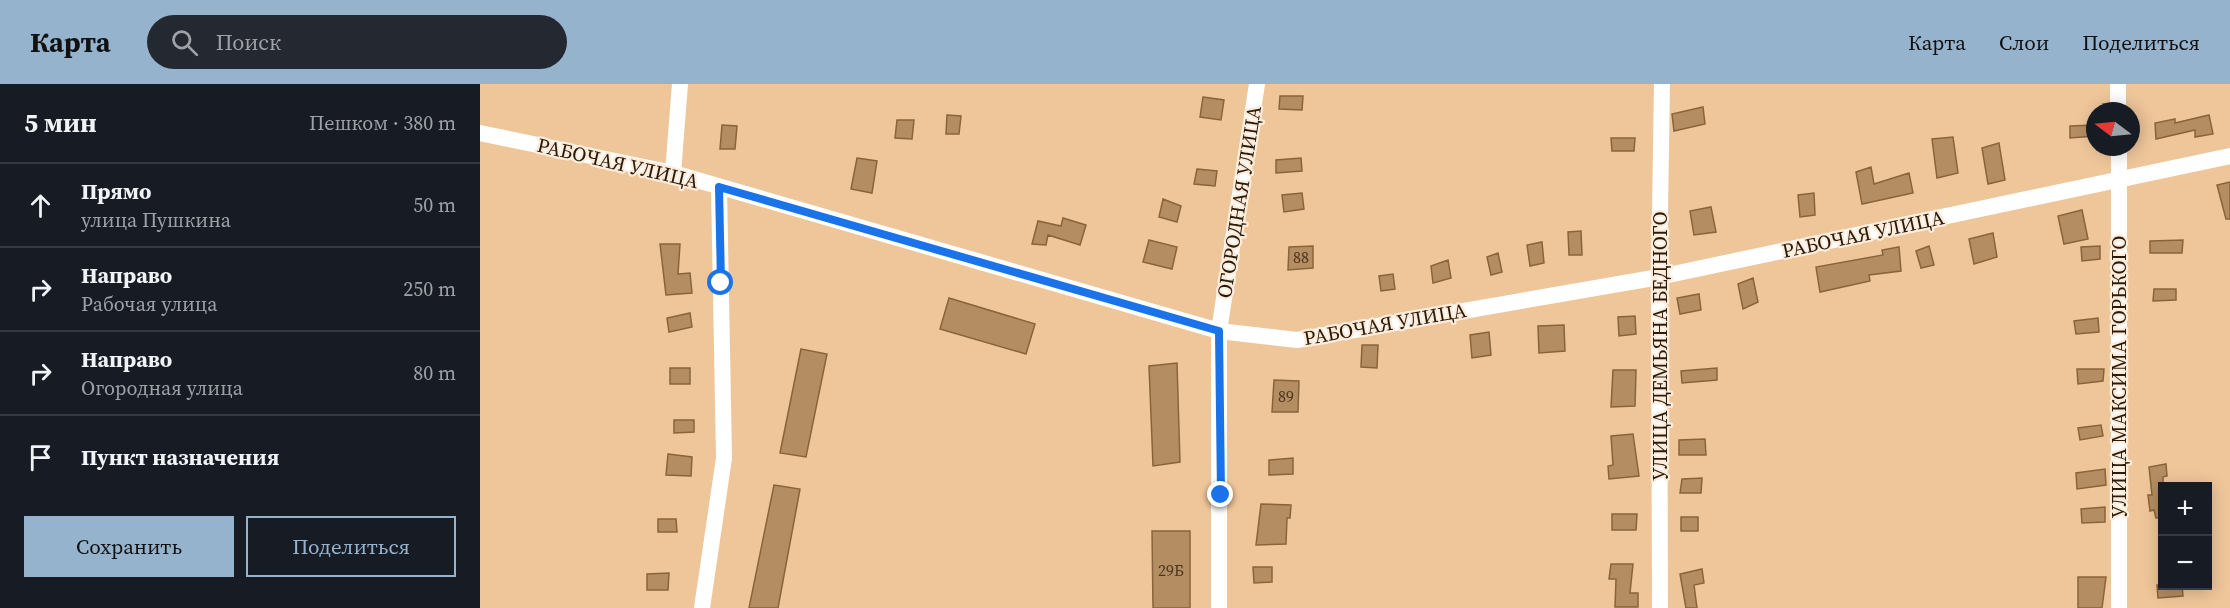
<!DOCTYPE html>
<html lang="ru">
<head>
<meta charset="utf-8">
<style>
  :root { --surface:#171b24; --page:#242831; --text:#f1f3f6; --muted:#9ea1a6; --line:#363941; --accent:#96b3cd }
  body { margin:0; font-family:"Source Serif 4",serif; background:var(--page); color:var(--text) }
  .controls { position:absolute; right:18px; bottom:18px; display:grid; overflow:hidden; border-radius:0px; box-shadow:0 3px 15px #0003 }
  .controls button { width:54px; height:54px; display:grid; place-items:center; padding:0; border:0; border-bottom:2px solid var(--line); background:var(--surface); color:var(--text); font:30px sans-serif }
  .compass { position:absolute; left:1606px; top:18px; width:54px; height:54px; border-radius:50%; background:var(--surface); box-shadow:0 3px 15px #0003; rotate:286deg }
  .stop { position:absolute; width:18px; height:18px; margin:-14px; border:4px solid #1a73e8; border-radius:50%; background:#fff }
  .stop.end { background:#1a73e8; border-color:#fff; box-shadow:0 2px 6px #0008 }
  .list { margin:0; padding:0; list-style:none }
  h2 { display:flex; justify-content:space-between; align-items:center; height:78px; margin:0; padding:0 24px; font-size:26px }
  h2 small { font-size:20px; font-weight:400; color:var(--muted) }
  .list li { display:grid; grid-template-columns:39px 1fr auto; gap:18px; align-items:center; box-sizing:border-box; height:84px; padding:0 24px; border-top:2px solid var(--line) }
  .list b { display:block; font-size:22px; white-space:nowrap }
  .list p { margin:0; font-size:20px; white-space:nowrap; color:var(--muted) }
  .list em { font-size:20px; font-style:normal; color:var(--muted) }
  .actions { display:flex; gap:12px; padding:18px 24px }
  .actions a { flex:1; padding:14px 0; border:2px solid var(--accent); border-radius:0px; text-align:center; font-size:21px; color:var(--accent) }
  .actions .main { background:var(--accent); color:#111 }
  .icon { flex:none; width:33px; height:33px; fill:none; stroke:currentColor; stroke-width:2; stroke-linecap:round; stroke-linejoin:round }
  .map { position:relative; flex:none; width:1750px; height:524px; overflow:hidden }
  header { display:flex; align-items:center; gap:36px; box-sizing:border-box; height:84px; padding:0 30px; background:var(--accent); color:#111 }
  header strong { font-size:28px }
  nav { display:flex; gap:33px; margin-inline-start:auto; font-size:21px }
  .search { width:420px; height:54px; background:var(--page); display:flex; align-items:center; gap:15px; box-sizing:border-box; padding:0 21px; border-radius:33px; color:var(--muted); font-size:22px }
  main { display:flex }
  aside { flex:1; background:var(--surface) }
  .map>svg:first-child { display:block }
  .building { fill:#b48d63; stroke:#89643b; stroke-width:1.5 }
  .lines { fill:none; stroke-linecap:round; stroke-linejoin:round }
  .minor { stroke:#fff; stroke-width:16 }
  .route { stroke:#1a73e8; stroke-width:8 }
  .labels { text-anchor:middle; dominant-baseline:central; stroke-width:4.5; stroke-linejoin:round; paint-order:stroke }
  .number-label { font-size:16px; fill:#4c3720 }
  .street-label { font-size:20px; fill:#291a09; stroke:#fdecdb }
</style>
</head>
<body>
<header>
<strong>Карта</strong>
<div class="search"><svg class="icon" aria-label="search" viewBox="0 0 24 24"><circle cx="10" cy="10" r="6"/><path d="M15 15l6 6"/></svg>Поиск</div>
<nav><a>Карта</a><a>Слои</a><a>Поделиться</a></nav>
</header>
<main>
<aside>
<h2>5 мин<small>Пешком · 380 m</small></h2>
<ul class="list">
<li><svg class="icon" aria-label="ahead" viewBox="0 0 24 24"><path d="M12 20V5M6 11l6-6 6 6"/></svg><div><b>Прямо</b><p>улица Пушкина</p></div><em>50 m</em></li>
<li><svg class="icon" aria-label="right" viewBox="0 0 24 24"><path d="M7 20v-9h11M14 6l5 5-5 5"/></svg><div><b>Направо</b><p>Рабочая улица</p></div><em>250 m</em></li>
<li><svg class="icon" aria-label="right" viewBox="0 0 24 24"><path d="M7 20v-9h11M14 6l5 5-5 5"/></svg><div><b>Направо</b><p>Огородная улица</p></div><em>80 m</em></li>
<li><svg class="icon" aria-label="arrive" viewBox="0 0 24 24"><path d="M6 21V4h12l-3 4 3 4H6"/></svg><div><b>Пункт назначения</b></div></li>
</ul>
<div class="actions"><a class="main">Сохранить</a><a>Поделиться</a></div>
</aside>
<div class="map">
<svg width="1750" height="524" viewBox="0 0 1750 524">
  <rect width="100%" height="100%" fill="#efc69a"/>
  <path class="building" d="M800,12H823L822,26L799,25Z
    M723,13L744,16L741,36L720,33Z
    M1223,23L1225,40L1194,47L1192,30Z
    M467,31L481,32L479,50H466Z
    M1729,31L1733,50L1715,53V46L1676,55L1675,39L1695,35V39Z
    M417,36H434L432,55L415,54Z
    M242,41L257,42L255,65H240Z
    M1615,41V52L1590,54V42Z
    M1473,53L1478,89L1457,94L1452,55Z
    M1131,54H1155L1154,67H1132Z
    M1519,59L1525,96L1508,100L1502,64Z
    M377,74L397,77L392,109L371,105Z
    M821,74L822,87L796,89V76Z
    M1391,83L1394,100L1429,89L1433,109L1382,120L1376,88Z
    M717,85L737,87L735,102L714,100Z
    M1750,98V135H1746L1737,101Z
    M822,109L824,125L804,128L802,111Z
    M1334,109L1335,131L1320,133L1318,111Z
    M683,115L701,122L697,138L679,133Z
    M1231,123L1236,148L1214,151L1210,127Z
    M1602,126L1608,155L1584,160L1578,132Z
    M583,134L606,141L600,161L568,151L566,161L552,160L558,137L581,142Z
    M1101,147L1102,171H1089L1088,148Z
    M1513,149L1517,173L1494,180L1489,155Z
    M669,156L697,163L692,185L663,178Z
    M1703,156L1702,169H1670V157Z
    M1062,158L1064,179L1050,182L1047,161Z
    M180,160H200L198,190L210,189L212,209L186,211Z
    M833,162V184L808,186L809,163Z
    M1449,162L1454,181L1441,184L1436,167Z
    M1620,162V175L1602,177L1601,163Z
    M1419,163L1421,187L1389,191L1390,197L1340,208L1336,183L1403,171L1402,166Z
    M1018,169L1022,188L1011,191L1007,173Z
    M968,176L971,194L953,199L951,182Z
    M913,190L915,205L901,207L899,192Z
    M1273,194L1278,218L1263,225L1258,200Z
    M1674,205H1696V216L1673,217Z
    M1219,210L1221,226L1200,230L1197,214Z
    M469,214L555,240L546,270L460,245Z
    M210,229L212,243L189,248L187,234Z
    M1155,232L1156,250L1139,252L1138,233Z
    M1618,234L1619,248L1596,250L1594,237Z
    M1084,241L1085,267L1059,269L1058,242Z
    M1009,248L1011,271L992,274L990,251Z
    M882,261H898L897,284L881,283Z
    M321,265L347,270L326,373L300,369Z
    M697,279L700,378L673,382L669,282Z
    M190,284H210V300H190Z
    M1237,284V296L1202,299L1201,287Z
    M1597,285H1624L1623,297L1598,300Z
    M1133,286H1156L1155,322L1131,323Z
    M794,296L819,297L818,328H792Z
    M194,336H214V348L194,349Z
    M1621,341L1623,352L1600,356L1598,344Z
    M1153,350L1159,392L1129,395L1128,382L1133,381L1131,352Z
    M1225,355L1226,371H1199V356Z
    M188,370L212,373L211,392L186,391Z
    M813,374V390L789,391V376Z
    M1686,380L1687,392L1683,393V434H1676L1674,426L1670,427L1668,411H1672L1669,383Z
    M1625,385L1626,401L1597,405L1596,389Z
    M1222,394L1221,409H1200L1202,395Z
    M294,401L320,405L298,524H269Z
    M781,420L811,421L810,434H807L806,460L776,461Z
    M1625,423V438L1602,439L1601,425Z
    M1132,430H1157L1156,446H1132Z
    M1201,433H1218V447H1201Z
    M178,435H196L197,448H178Z
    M672,447H710V524H673Z
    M1131,480H1153L1150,509H1158V523H1135L1136,495H1129Z
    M773,483H792V498L774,499Z
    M1222,485L1224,499L1214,501L1217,524H1206L1200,490Z
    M189,489L188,506H167V490Z
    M1598,493H1626L1622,524H1598Z
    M1677,501H1702L1703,512L1678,514Z"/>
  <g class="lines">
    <path class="minor" d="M1638,0V27
      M0,49L193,89L739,247L817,256L1179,193L1750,72
      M193,89L200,0
      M222,524L244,374L239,103
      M739,524V247L777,0
      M1180,524L1179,193L1182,0
      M1639,524V63"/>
  </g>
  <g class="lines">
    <path class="route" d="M241,199L239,103L739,247L741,411"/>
  </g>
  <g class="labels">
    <g class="number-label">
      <text x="821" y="173">88</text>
      <text x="806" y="312">89</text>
      <text x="691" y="486">29Б</text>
    </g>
    <g class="street-label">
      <text transform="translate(138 79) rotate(13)">РАБОЧАЯ УЛИЦА</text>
      <text transform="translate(759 118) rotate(-81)">ОГОРОДНАЯ УЛИЦА</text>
      <text transform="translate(1383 150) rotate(-12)">РАБОЧАЯ УЛИЦА</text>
      <text transform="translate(905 240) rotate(-10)">РАБОЧАЯ УЛИЦА</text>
      <text transform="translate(1180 262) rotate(-90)">УЛИЦА ДЕМЬЯНА БЕДНОГО</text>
      <text transform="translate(1639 293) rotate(-90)">УЛИЦА МАКСИМА ГОРЬКОГО</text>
    </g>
  </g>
</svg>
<div class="controls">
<button>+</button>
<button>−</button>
</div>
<svg class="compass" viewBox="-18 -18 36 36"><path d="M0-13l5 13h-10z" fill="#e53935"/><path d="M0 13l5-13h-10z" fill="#9ea1a6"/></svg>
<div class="stop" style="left:241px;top:199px"></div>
<div class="stop end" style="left:741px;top:411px"></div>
</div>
</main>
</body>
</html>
